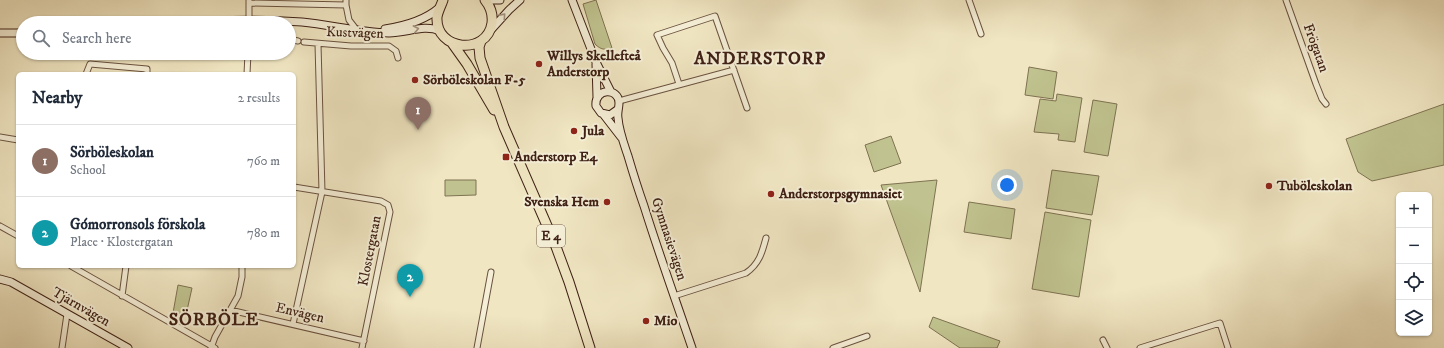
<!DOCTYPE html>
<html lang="en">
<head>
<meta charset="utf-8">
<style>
  :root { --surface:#fff; --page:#f2f2f3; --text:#1f2937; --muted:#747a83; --line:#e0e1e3; --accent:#0f766e }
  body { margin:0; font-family:"IM FELL DW Pica",serif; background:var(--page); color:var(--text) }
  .controls { position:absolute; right:12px; bottom:12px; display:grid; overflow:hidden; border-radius:6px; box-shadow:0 1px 3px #0004 }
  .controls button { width:36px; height:36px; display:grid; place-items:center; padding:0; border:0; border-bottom:1px solid var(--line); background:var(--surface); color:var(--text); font:20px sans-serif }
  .you { position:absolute; left:1007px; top:185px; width:14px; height:14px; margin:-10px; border:3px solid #fff; border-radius:50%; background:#1a73e8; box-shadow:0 0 0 6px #1a73e833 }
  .badge { display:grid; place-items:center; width:26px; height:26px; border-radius:50%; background:var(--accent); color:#fff; font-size:13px; font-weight:700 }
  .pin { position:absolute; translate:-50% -33px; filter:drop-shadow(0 1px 2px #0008) }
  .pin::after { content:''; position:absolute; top:21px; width:14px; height:12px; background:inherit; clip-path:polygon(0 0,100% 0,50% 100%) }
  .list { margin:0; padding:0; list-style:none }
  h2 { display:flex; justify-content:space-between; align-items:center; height:52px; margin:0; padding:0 16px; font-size:17px }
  h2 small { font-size:13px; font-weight:400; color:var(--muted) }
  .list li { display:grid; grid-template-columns:26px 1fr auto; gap:12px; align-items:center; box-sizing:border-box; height:72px; padding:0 16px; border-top:1px solid var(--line) }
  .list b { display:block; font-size:15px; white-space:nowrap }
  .list p { margin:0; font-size:13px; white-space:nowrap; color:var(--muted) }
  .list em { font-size:13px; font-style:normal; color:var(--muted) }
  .icon { flex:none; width:22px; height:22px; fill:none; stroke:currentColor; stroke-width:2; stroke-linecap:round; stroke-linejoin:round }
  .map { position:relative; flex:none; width:1444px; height:348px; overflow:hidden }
  .search { position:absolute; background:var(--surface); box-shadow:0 1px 3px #0004; left:16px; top:16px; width:280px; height:44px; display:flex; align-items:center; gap:10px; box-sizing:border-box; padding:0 14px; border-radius:22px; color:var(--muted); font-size:15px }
  .panel { position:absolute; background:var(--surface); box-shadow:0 1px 3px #0004; left:16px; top:72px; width:280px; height:196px; border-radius:6px }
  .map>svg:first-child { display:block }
  .green { fill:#c0c38f; stroke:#7f7252 }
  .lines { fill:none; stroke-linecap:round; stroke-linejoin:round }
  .street-casing { stroke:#6a5240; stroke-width:7 }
  .secondary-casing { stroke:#3e2015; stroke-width:9 }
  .highway-casing { stroke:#3e2015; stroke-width:11 }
  .street { stroke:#f5efd7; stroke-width:5 }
  .secondary { stroke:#f5efd7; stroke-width:7 }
  .highway { stroke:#f0e6c2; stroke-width:9 }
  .oneway { stroke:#a39280 }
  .poi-dot { fill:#8f2418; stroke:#f5efd7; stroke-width:1.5 }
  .labels { text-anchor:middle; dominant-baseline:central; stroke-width:4; stroke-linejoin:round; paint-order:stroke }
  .shield { fill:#f5efd7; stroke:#755e4f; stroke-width:1 }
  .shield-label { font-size:13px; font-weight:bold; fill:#3e2015 }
  .street-label { font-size:14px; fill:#3e2015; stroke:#f5efd7 }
  .poi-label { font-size:14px; font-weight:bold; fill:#3e2015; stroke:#f5efd7; text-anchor:start }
  .district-label { font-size:18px; font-weight:bold; letter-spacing:1px; fill:#3e2015; stroke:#f5efd7 }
</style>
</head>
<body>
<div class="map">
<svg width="1444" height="348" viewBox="0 0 1444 348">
  <rect width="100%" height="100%" fill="#f0e6c2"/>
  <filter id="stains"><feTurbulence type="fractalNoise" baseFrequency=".005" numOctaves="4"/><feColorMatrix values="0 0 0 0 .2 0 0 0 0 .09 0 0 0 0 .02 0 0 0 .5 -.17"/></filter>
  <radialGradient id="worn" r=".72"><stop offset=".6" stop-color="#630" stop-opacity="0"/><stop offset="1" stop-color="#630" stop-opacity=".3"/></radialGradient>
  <path class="green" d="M596,0L612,48C605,50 601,50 595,44L583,4Z
    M1029,67L1057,72L1053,99L1025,95Z
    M1057,94L1082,98L1075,142L1058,140L1059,134L1034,132L1040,99L1056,101Z
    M1093,100L1117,104L1108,156L1084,152Z
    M1444,104V165L1372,181L1358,172L1346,139Z
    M891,136L901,163L874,172L865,145Z
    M1052,170L1099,176L1092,215L1046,208Z
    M445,180H476V195L445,196Z
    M937,180L920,292L881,185Z
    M969,202L1015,209L1011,239L964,232Z
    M1045,212L1091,220L1079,297L1032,289Z
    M178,285L192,288L186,315L173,313Z
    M933,317L1000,341L997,348H960L929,327Z"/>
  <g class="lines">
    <defs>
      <path id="street" d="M969,0L981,34
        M1286,0L1316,84L1322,99L1326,104
        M249,1V23
        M249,3L346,5V0
        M346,5L349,20L356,29
        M289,39L298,41
        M304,42L351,46H389L396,51L398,58
        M86,74L90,64L147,69V74
        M247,74L248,53
        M679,84L672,63L663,48L657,35L715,16L747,108
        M619,101L734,70
        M0,137L18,140
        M294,187L381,201L388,205L390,212L362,348
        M0,226L18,236
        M71,266L215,348
        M122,296L126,266
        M674,296L746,273C759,264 762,253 766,238
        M230,310L364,341
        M293,324L322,192L318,44
        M1103,340L1107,348
        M62,348L67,314
        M211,348L215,337L238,296L242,277V266
        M477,348L491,272
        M833,348L867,336
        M1140,348L1220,323L1228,348"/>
      <path id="secondary" d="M488,0H500
        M572,0L596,62L611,92
        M177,23C219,20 260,19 302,22C331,25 360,32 389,33C407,33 424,24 440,31
        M385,29C405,26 424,21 439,8
        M490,31L509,10L520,0
        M0,33H23
        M596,64L597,97
        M617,110L610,115L601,113L596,106C594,88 619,87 619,103C619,108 617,113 618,118C619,131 624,144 628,156C633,173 638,189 644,206C659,254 676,301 692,348
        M604,115L621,137
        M0,279L11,282L128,348"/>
      <path id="highway" d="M443,0C441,6 438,11 437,17C435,51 487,56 492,23C493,14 490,6 485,0
        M481,41L479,47L480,58L504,127L555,244L569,282L590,348
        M452,43L467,64L494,110"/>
    </defs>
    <use href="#street" class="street-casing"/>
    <use href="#secondary" class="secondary-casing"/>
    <use href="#highway" class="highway-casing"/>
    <use href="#street" class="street"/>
    <use href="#secondary" class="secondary"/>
    <use href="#highway" class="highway"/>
  </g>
  <defs><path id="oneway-chevron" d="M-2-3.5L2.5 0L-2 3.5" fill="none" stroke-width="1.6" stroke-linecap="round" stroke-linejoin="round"/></defs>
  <g class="oneway">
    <use href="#oneway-chevron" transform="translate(503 16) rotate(-48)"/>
    <use href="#oneway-chevron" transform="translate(416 29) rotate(-11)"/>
  </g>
  <g class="poi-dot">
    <circle cx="539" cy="64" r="4"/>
    <circle cx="415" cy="80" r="4"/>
    <circle cx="574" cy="131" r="4"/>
    <rect x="502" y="153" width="8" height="8" rx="2"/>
    <circle cx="1269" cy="186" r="4"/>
    <circle cx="771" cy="194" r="4"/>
    <circle cx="607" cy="202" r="4"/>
    <circle cx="646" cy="321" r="4"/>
  </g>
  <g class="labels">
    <rect class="shield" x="537" y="225" width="28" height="22" rx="3"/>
    <g class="shield-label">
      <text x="551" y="236">E 4</text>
    </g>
    <g class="street-label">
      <text transform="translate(355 33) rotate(2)">Kustvägen</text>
      <text transform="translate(1316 48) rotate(70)">Frögatan</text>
      <text transform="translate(669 239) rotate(72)">Gymnasievägen</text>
      <text transform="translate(370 251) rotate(-79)">Klostergatan</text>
      <text transform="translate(81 307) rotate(30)">Tjärnvägen</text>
      <text transform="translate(300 313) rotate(13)">Envägen</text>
    </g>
    <g class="poi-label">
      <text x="547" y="56">Willys Skellefteå<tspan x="547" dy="16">Anderstorp</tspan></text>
      <text x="423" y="80">Sörböleskolan F-5</text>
      <text x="582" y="131">Jula</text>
      <text x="514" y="157">Anderstorp E4</text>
      <text x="1277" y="186">Tuböleskolan</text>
      <text x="779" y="194">Anderstorpsgymnasiet</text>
      <text x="599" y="202" text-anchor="end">Svenska Hem</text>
      <text x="654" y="321">Mio</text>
    </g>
    <g class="district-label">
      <text x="760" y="59">ANDERSTORP</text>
      <text x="214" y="320">SÖRBÖLE</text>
    </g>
  </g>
  <rect width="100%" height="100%" filter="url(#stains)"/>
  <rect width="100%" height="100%" fill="url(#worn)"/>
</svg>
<div class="controls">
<button>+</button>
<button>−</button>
<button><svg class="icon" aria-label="locate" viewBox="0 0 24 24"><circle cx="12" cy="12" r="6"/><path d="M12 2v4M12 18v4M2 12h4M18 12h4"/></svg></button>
<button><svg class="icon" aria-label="layers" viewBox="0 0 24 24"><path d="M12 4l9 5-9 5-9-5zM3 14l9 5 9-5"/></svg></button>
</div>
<div class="you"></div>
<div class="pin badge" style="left:418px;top:130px;background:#8d6e63">1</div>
<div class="pin badge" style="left:410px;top:297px;background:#0f9aa8">2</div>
<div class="search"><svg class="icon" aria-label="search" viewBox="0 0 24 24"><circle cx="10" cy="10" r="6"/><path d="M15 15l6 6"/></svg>Search here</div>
<section class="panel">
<h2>Nearby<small>2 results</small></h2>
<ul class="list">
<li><span class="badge" style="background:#8d6e63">1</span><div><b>Sörböleskolan</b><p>School</p></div><em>760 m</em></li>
<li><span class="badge" style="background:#0f9aa8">2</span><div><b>Gómorronsols förskola</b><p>Place · Klostergatan</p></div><em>780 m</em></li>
</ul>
</section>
</div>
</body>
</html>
